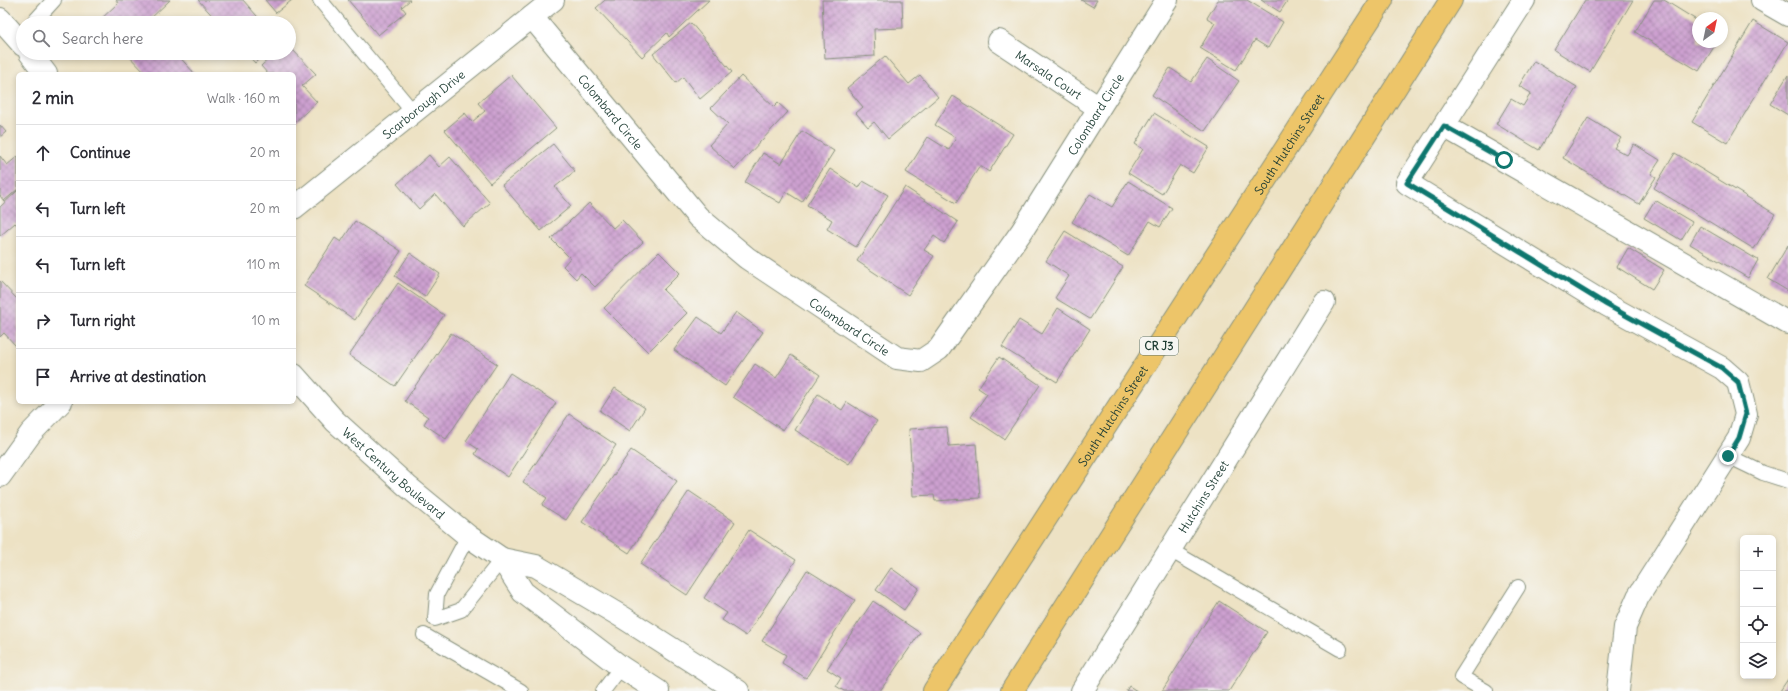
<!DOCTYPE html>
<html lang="en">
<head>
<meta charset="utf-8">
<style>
  :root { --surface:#fff; --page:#f7f7f7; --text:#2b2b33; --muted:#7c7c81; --line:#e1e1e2 }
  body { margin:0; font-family:Delius,sans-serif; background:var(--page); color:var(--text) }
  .controls { position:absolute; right:12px; bottom:12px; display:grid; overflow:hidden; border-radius:6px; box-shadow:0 2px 6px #0003 }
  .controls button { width:36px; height:36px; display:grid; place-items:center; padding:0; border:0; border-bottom:1px solid var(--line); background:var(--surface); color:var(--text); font:20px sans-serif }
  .compass { position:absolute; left:1692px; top:12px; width:36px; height:36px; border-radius:50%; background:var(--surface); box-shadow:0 2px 6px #0003; rotate:33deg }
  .stop { position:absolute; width:12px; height:12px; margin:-9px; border:3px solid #0f766e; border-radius:50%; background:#fff }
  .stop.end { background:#0f766e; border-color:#fff; box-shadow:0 1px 4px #0008 }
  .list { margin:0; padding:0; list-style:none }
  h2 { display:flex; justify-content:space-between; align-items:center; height:52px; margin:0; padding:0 16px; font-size:17px }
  h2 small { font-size:13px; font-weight:400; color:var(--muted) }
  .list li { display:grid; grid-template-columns:26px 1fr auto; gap:12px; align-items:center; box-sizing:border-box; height:56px; padding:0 16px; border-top:1px solid var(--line) }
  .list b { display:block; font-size:15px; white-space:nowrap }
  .list em { font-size:13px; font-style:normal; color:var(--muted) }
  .icon { flex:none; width:22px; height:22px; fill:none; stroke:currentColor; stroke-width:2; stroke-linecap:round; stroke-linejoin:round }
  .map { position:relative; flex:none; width:1788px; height:691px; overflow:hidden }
  .search { position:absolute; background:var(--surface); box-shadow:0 2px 6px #0003; left:16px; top:16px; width:280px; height:44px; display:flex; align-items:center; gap:10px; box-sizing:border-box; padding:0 14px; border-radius:22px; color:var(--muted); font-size:15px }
  .panel { position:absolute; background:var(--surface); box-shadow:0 2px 6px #0003; left:16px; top:72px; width:280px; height:332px; border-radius:6px }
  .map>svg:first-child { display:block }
  .building { fill:url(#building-cross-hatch) }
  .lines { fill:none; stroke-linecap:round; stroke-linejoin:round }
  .service-casing { stroke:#86907c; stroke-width:16 }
  .minor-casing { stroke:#86907c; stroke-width:24 }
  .tertiary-casing { stroke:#86907c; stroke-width:24 }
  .primary-casing { stroke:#86907c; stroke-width:24 }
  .service { stroke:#fff; stroke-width:14 }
  .minor { stroke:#fff; stroke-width:22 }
  .tertiary { stroke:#fff; stroke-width:22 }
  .primary { stroke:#edc569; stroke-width:22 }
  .route { stroke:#0f766e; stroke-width:5 }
  .labels { text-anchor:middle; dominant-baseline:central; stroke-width:3; stroke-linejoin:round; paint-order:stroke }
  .shield { fill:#f6f6f2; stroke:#60746d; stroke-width:1 }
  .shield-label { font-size:11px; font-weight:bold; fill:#1f3d34 }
  .street-label { font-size:12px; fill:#1f3d34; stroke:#f6f6f2 }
</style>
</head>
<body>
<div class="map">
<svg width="1788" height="691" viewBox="0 0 1788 691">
  <defs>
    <pattern id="building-cross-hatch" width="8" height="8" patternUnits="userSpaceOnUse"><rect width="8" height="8" fill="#cda0d0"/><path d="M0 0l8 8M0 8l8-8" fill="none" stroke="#a684aa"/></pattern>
  </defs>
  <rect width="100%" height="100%" fill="#f6f6f2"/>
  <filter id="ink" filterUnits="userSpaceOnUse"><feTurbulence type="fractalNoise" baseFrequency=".025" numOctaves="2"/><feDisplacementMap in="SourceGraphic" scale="8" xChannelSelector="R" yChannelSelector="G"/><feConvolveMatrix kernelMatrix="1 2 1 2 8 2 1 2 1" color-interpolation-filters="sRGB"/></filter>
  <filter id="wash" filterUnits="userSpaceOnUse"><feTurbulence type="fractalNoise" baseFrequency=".012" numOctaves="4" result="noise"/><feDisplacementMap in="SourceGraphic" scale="16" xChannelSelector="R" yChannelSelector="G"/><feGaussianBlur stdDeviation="0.9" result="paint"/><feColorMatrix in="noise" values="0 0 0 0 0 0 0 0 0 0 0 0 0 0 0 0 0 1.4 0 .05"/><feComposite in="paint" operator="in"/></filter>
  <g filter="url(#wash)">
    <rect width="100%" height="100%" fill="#ede2c4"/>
    <g id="blocks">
      <path class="building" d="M116,0H170L147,22L148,23H99L98,22L118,3Z
        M198,0H243L263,23H219Z
        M265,0H292L276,13Z
        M348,0H410L402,7L406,12L378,35Z
        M605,0H709L669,37L667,33L642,57L596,8Z
        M822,0H902L903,28L874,29L875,56L825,59Z
        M1081,0H1097L1093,7Z
        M1218,0H1247L1283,22L1268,48L1255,40L1236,70L1200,48L1215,23L1207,18Z
        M1261,0H1288L1280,12Z
        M1585,0H1633L1590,72L1554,50Z
        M1654,0H1664L1698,21V42H1717L1699,71L1635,32Z
        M1753,21L1788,42L1727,143L1692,122Z
        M691,23L732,72L700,99L683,77L676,83L653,54Z
        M289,46L316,74L302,86L317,102L294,123V74H268L261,66L275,53H289Z
        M126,53H176L195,74H146Z
        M246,53H266L255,63Z
        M885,56L909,84L920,75L938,97L888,139L874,122L868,127L856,113L863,107L847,88Z
        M1207,59L1239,81L1205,131L1152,95L1170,68L1191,82Z
        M1534,61L1577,87L1539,150L1496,124L1511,99L1523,106L1531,93L1519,86Z
        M511,75L556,128L490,183L445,130L465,113L472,122L485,111L478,103Z
        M1788,75V115L1770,104Z
        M741,76L774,107L778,103L788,112L735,169L709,145L728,124L711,108Z
        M953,96L1013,134L989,172L980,166L956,203L906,172L928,137L949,150L956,138L935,125Z
        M1154,113L1209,147L1193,173L1180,165L1162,194L1128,173L1143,149L1135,144Z
        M1588,118L1621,138L1614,148L1627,155L1634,144L1660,160L1651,174L1656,177L1639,204L1563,158Z
        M0,125L6,132L0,137Z
        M802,131L834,151L802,202L786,192L780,203L745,182L763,153L781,164Z
        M553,144L575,171L555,187L571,206L541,231L502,185Z
        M1675,153L1775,214L1754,249L1654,188Z
        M429,155L439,167L450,157L490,203L463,226L435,194L419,209L397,184Z
        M0,156L7,165L18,156V189L4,201L0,196Z
        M830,169L859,188L863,181L888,195L856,247L827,229L832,220L807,205Z
        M1128,181L1172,208L1160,227L1150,221L1128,256L1072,222L1090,194L1112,207Z
        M905,187L958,222L944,243L934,236L924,250L934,256L908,295L857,261Z
        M18,190V226L15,223L0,236V207Z
        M1655,200L1692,222L1681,240L1644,218Z
        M589,203L613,228L622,220L643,242L595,287L581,273L576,279L563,266L570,258L551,239Z
        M355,221L401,251L355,320L304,286L335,238L341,242Z
        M1700,226L1758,260L1748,278L1690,244Z
        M1065,231L1123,267L1090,319L1055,298L1069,276L1046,261Z
        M1788,245V291L1768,279Z
        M1628,248L1664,270L1652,289L1617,267Z
        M659,252L680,273L663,290L687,313L648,352L604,308Z
        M410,253L440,274L425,297L395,276Z
        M0,281L18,300V344L16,346L4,333L0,337Z
        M398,283L444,315L395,386L349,355Z
        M1058,308L1090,329L1057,382L1002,347L1019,320L1042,334Z
        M736,312L763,332L725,386L674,350L698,317L721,333Z
        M451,333L497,364L446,439L424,424L428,417L405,401Z
        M791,355L820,375L783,430L733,397L755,364L776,378Z
        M999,357L1040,385L1004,439L971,417L987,394L978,388Z
        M510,373L556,403L508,477L475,454L478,449L466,441Z
        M615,388L645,408L630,431L600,411Z
        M818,394L842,410L847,402L877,421L849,464L795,430Z
        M569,414L616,445L566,520L542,505L547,498L523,482Z
        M947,427L949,446L976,444L980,498L935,501L934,495L913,496L909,429Z
        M631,450L677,481L629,553L582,522Z
        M689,491L735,522L687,595L640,564Z
        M749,530L796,560L746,636L722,620L727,613L704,598Z
        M891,568L919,588L904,610L876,590Z
        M807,570L855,600L806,678L782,663L786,655L762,641Z
        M873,601L920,633L880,691H844L836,686L841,678L827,669Z
        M1219,601L1267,632L1229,691H1162Z
        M1788,679V691H1780Z
        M1129,686L1137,691H1126Z"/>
    </g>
  </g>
  <g filter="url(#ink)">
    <use href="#blocks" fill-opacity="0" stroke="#86907c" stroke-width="1"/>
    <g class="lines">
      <defs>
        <path id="service" d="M320,0L413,112
          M33,23L54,0
          M1728,456L1763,473L1788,481
          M468,536L437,594L435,619L461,610L502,559
          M1170,550L1340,649
          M424,635L521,691
          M603,691L621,667
          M1486,691L1461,677L1518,587"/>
        <g id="minor">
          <path d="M1524,0L1407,183L1607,305L1722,368L1738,382L1746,414L1739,438L1638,597L1625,627L1618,691"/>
          <path d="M1762,0L1788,15"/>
          <path id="s1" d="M532,17L698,217L747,258L897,358L921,361L939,349L1022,231L1167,0"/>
          <path id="s2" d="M999,41L1099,108"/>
          <path d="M1444,126L1788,323"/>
          <path id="s3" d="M294,208L553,0"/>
          <path d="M0,476L31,433L61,402"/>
          <path id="s4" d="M1082,691L1324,302"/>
        </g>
        <g id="tertiary">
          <path d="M0,19L23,45"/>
          <path d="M30,53L46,74"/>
          <path id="s5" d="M294,375L335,421L407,486L468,536L502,559L523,592L621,667L658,691"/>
          <path d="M502,559L536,566L624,618L738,691"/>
        </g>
        <g id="primary">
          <path id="s6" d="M934,691L1382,0"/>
          <path d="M1012,691L1451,0"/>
        </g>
      </defs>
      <use href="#service" class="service-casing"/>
      <use href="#minor" class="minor-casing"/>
      <use href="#tertiary" class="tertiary-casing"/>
      <use href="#primary" class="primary-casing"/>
      <use href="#service" class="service"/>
      <use href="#minor" class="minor"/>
      <use href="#tertiary" class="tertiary"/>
      <use href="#primary" class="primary"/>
    </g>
  </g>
  <g class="lines" filter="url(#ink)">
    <path class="route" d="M1504,160L1444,126L1407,183L1607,305L1722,368L1738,382L1746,414L1739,438L1728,456"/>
  </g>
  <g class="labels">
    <rect class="shield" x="1140" y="337" width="38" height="18" rx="3"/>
    <g class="shield-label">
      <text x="1159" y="346">CR J3</text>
    </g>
    <g class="street-label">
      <text stroke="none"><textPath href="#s2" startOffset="60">Marsala Court</textPath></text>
      <text stroke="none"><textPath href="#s3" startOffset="166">Scarborough Drive</textPath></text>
      <text stroke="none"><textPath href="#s1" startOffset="123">Colombard Circle</textPath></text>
      <text stroke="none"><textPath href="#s1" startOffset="832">Colombard Circle</textPath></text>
      <text stroke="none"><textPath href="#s6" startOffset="652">South Hutchins Street</textPath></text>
      <text stroke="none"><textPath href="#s1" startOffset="447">Colombard Circle</textPath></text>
      <text stroke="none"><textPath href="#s6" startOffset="328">South Hutchins Street</textPath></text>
      <text stroke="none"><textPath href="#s5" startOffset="140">West Century Boulevard</textPath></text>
      <text stroke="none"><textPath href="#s4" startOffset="229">Hutchins Street</textPath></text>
    </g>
  </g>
</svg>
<div class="controls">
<button>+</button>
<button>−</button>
<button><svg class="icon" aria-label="locate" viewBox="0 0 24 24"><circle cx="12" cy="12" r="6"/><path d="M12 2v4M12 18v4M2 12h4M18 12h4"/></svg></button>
<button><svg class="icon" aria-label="layers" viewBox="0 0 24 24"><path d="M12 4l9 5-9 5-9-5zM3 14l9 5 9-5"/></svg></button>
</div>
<svg class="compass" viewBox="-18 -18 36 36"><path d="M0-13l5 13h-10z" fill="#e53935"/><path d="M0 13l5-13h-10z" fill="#7c7c81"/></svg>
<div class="stop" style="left:1504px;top:160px"></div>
<div class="stop end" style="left:1728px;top:456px"></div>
<div class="search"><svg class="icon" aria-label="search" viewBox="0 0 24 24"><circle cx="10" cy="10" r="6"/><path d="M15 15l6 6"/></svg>Search here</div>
<section class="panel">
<h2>2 min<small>Walk · 160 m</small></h2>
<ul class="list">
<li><svg class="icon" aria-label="ahead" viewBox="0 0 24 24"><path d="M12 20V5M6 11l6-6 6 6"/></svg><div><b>Continue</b></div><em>20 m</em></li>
<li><svg class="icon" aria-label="left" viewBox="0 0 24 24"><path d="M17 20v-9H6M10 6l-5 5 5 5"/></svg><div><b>Turn left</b></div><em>20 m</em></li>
<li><svg class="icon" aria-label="left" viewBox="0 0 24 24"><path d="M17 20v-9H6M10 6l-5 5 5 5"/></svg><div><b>Turn left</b></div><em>110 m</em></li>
<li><svg class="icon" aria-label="right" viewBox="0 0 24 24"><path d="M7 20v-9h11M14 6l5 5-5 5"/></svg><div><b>Turn right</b></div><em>10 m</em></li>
<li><svg class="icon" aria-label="arrive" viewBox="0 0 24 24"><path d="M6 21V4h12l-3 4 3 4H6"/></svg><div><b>Arrive at destination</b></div></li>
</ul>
</section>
</div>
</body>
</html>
